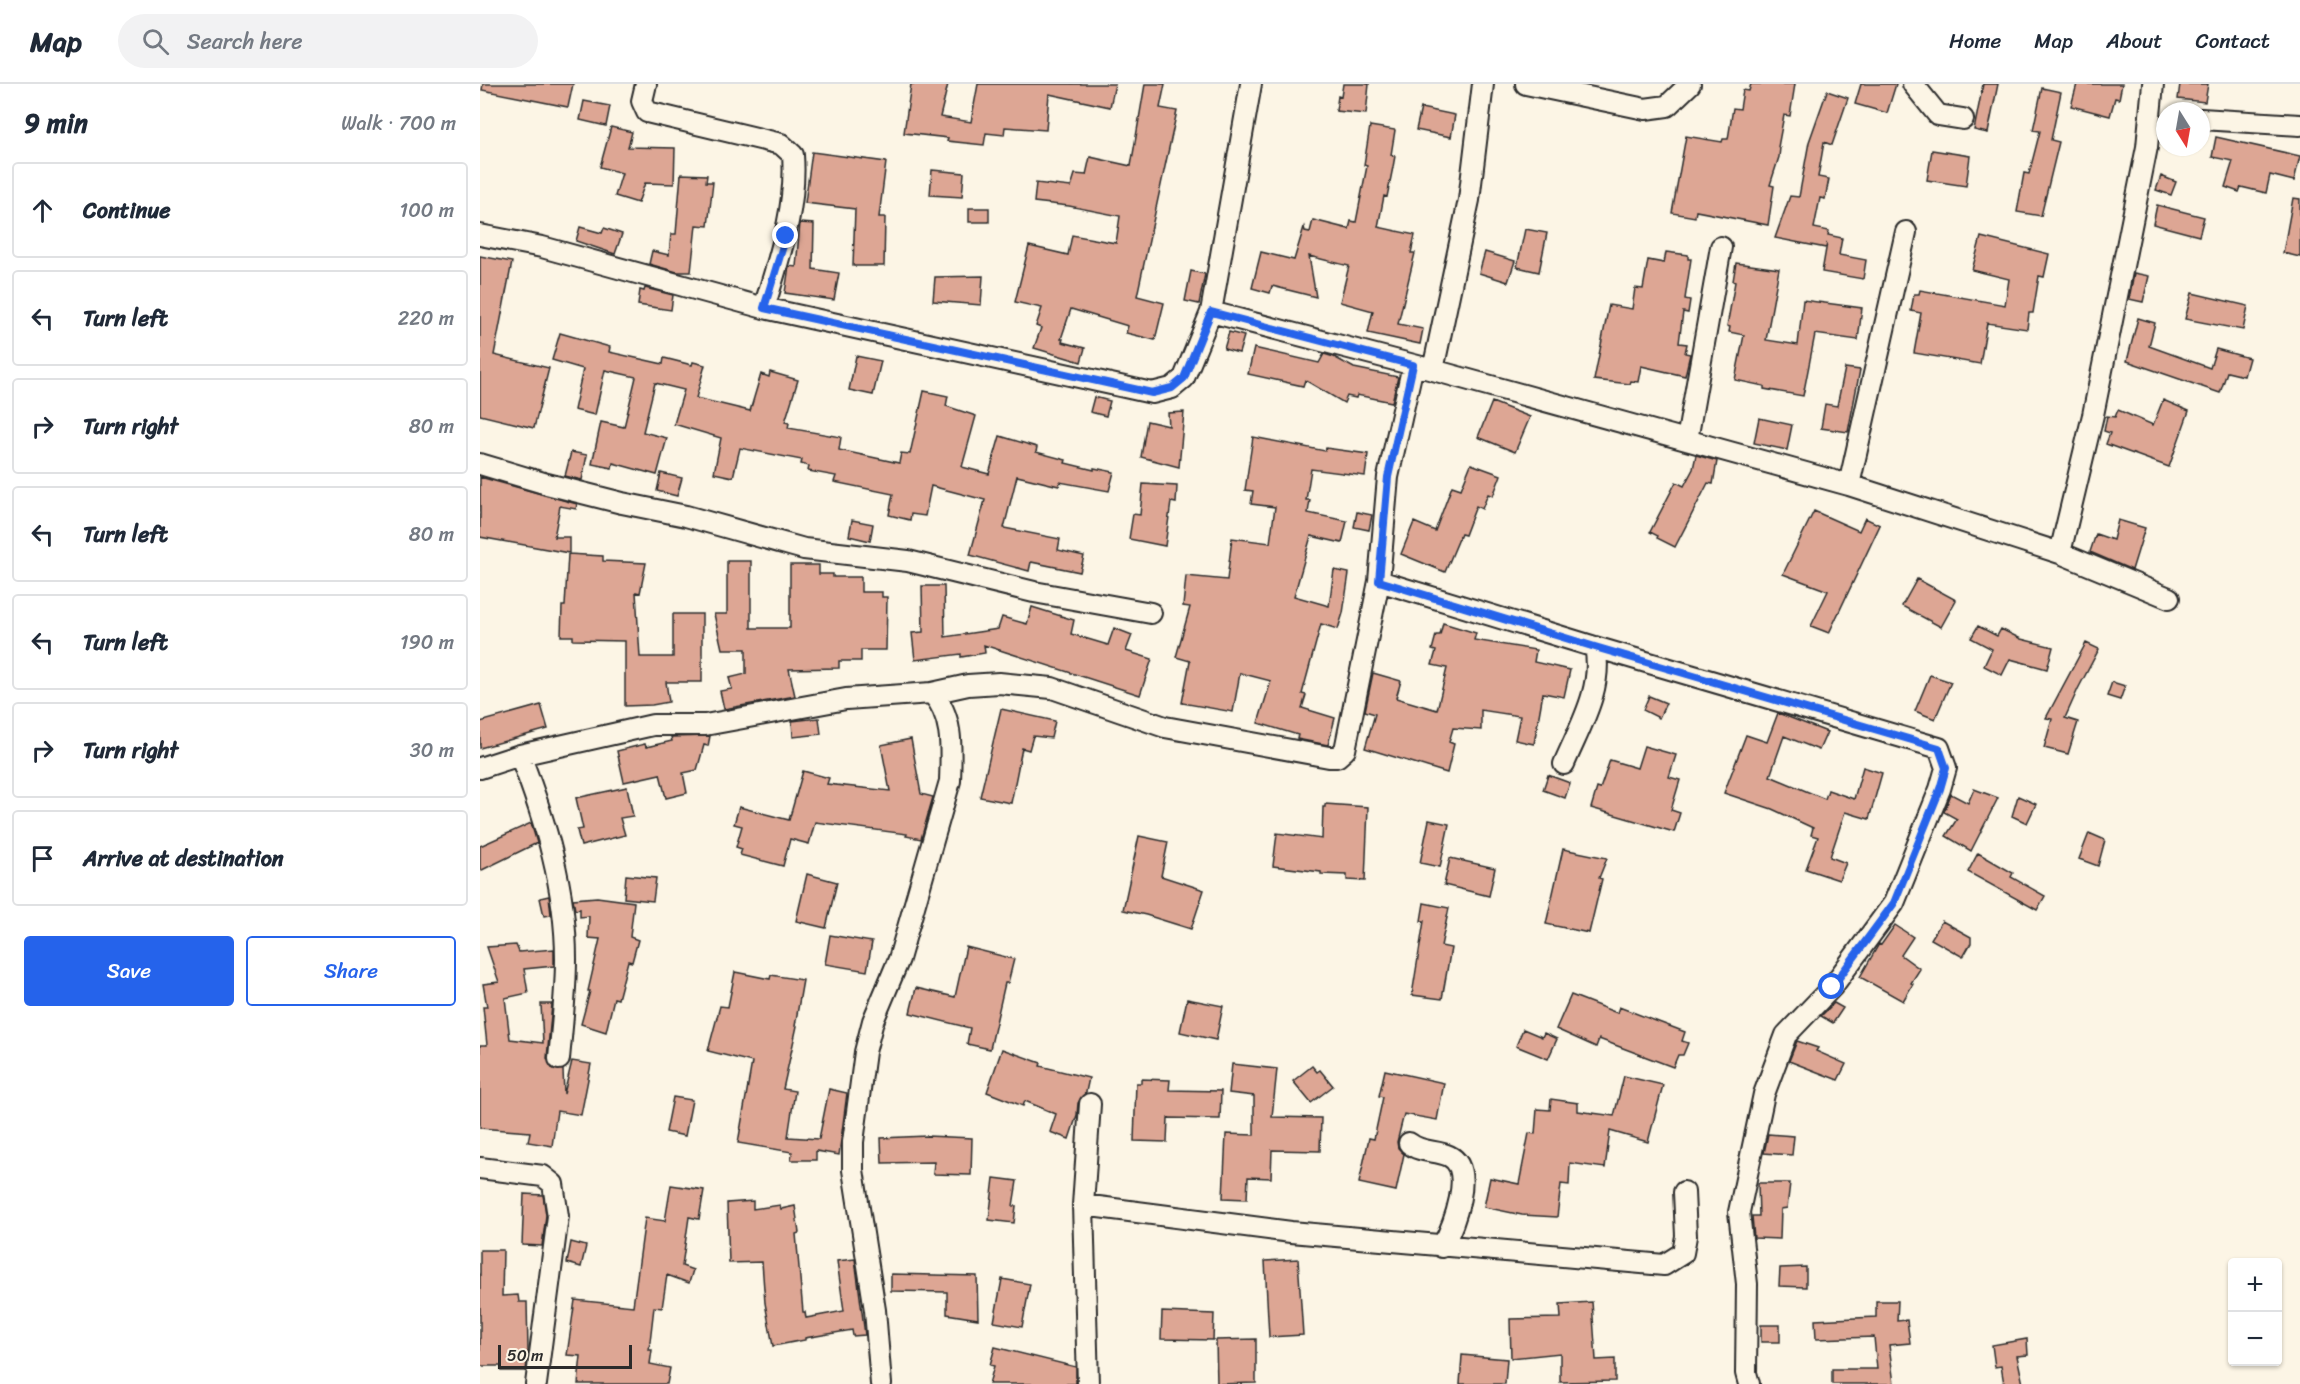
<!DOCTYPE html>
<html lang="en">
<head>
<meta charset="utf-8">
<style>
  :root { --surface:#fff; --page:#f2f2f3; --text:#1f2937; --muted:#747a83; --line:#e0e1e3; --accent:#2563eb }
  body { margin:0; font-family:Sriracha,sans-serif; background:var(--page); color:var(--text) }
  .controls { position:absolute; right:18px; bottom:18px; display:grid; overflow:hidden; border-radius:6px; box-shadow:0 2px 4px #0004 }
  .controls button { width:54px; height:54px; display:grid; place-items:center; padding:0; border:0; border-bottom:2px solid var(--line); background:var(--surface); color:var(--text); font:30px sans-serif }
  .compass { position:absolute; left:1676px; top:18px; width:54px; height:54px; border-radius:50%; background:var(--surface); box-shadow:0 2px 4px #0004; rotate:169deg }
  .scale { position:absolute; left:18px; bottom:15px; width:134px; box-sizing:border-box; padding-left:6px; border:3px solid #2b2b2b; border-top:0; font-size:16px; line-height:21px; white-space:nowrap; color:#2b2b2b; -webkit-text-stroke:4px #fcf5e5; paint-order:stroke }
  .stop { position:absolute; width:18px; height:18px; margin:-14px; border:4px solid #2563eb; border-radius:50%; background:#fff }
  .stop.end { background:#2563eb; border-color:#fff; box-shadow:0 2px 6px #0008 }
  .list { margin:0; padding:0; list-style:none }
  h2 { display:flex; justify-content:space-between; align-items:center; height:78px; margin:0; padding:0 24px; font-size:26px }
  h2 small { font-size:20px; font-weight:400; color:var(--muted) }
  .list li { display:grid; grid-template-columns:39px 1fr auto; gap:18px; align-items:center; box-sizing:border-box; height:96px; margin:0 12px 12px; padding:0 12px; border:2px solid var(--line); border-radius:6px }
  .list b { display:block; font-size:22px; white-space:nowrap }
  .list em { font-size:20px; font-style:normal; color:var(--muted) }
  .actions { display:flex; gap:12px; padding:18px 24px }
  .actions a { flex:1; padding:14px 0; border:2px solid var(--accent); border-radius:6px; text-align:center; font-size:21px; color:var(--accent) }
  .actions .main { background:var(--accent); color:#fff }
  .icon { flex:none; width:33px; height:33px; fill:none; stroke:currentColor; stroke-width:2; stroke-linecap:round; stroke-linejoin:round }
  .map { position:relative; flex:none; width:1820px; height:1300px; overflow:hidden }
  header { display:flex; align-items:center; gap:36px; box-sizing:border-box; height:84px; padding:0 30px; background:var(--surface); border-bottom:2px solid var(--line) }
  header strong { font-size:28px }
  nav { display:flex; gap:33px; margin-inline-start:auto; font-size:21px }
  .search { width:420px; height:54px; background:var(--page); display:flex; align-items:center; gap:15px; box-sizing:border-box; padding:0 21px; border-radius:33px; color:var(--muted); font-size:22px }
  main { display:flex }
  aside { flex:1; background:var(--surface) }
  .map>svg:first-child { display:block }
  .building { fill:#dda694; stroke:#2b2b2b; stroke-width:1.5 }
  .lines { fill:none; stroke-linecap:round; stroke-linejoin:round }
  .minor-casing { stroke:#2b2b2b; stroke-width:24 }
  .minor { stroke:#fcf5e5; stroke-width:20 }
  .route { stroke:#2563eb; stroke-width:8 }
</style>
</head>
<body>
<header>
<strong>Map</strong>
<div class="search"><svg class="icon" aria-label="search" viewBox="0 0 24 24"><circle cx="10" cy="10" r="6"/><path d="M15 15l6 6"/></svg>Search here</div>
<nav><a>Home</a><a>Map</a><a>About</a><a>Contact</a></nav>
</header>
<main>
<aside>
<h2>9 min<small>Walk · 700 m</small></h2>
<ul class="list">
<li><svg class="icon" aria-label="ahead" viewBox="0 0 24 24"><path d="M12 20V5M6 11l6-6 6 6"/></svg><div><b>Continue</b></div><em>100 m</em></li>
<li><svg class="icon" aria-label="left" viewBox="0 0 24 24"><path d="M17 20v-9H6M10 6l-5 5 5 5"/></svg><div><b>Turn left</b></div><em>220 m</em></li>
<li><svg class="icon" aria-label="right" viewBox="0 0 24 24"><path d="M7 20v-9h11M14 6l5 5-5 5"/></svg><div><b>Turn right</b></div><em>80 m</em></li>
<li><svg class="icon" aria-label="left" viewBox="0 0 24 24"><path d="M17 20v-9H6M10 6l-5 5 5 5"/></svg><div><b>Turn left</b></div><em>80 m</em></li>
<li><svg class="icon" aria-label="left" viewBox="0 0 24 24"><path d="M17 20v-9H6M10 6l-5 5 5 5"/></svg><div><b>Turn left</b></div><em>190 m</em></li>
<li><svg class="icon" aria-label="right" viewBox="0 0 24 24"><path d="M7 20v-9h11M14 6l5 5-5 5"/></svg><div><b>Turn right</b></div><em>30 m</em></li>
<li><svg class="icon" aria-label="arrive" viewBox="0 0 24 24"><path d="M6 21V4h12l-3 4 3 4H6"/></svg><div><b>Arrive at destination</b></div></li>
</ul>
<div class="actions"><a class="main">Save</a><a>Share</a></div>
</aside>
<div class="map">
<svg width="1820" height="1300" viewBox="0 0 1820 1300">
  <rect width="100%" height="100%" fill="#fcf5e5"/>
  <filter id="ink" filterUnits="userSpaceOnUse"><feTurbulence type="fractalNoise" baseFrequency=".0167" numOctaves="2"/><feDisplacementMap in="SourceGraphic" scale="12" xChannelSelector="R" yChannelSelector="G"/><feConvolveMatrix kernelMatrix="1 2 1 2 8 2 1 2 1" color-interpolation-filters="sRGB"/></filter>
  <g filter="url(#ink)">
    <path class="building" d="M3,0H93L88,23L2,6Z
      M431,0H468L460,33L491,38L498,0H635L630,23L569,10L566,46L525,43L524,51L506,49L504,61L467,57L468,54L424,49Z
      M665,0H685L680,24L697,27L657,212L684,219L675,256L646,249L648,242L591,225L581,255H583L582,258L605,264L601,278L554,264L561,244L556,242L562,224L535,218L549,162L588,171L592,151L636,159L640,132L589,122L554,118L556,99L591,103L595,90L606,91L610,73L651,82Z
      M863,0H889L886,30L856,27L858,12L861,13Z
      M1271,0H1315L1310,32L1304,31L1298,63L1300,64L1299,73L1290,101L1294,102L1288,141L1216,127L1215,133L1192,129L1206,52L1242,58L1243,55H1248L1253,24L1260,25L1263,6L1269,7Z
      M1381,0H1416L1407,29L1375,20Z
      M1503,0H1518L1508,49L1494,46Z
      M1597,0H1642L1639,15L1635,14L1630,32L1591,22Z
      M1700,0H1728L1725,18L1698,15Z
      M1562,4L1581,8L1571,56L1579,58L1561,132L1537,128L1544,89L1549,90L1560,47L1553,46Z
      M1347,7L1368,14L1352,61L1344,58L1338,93L1349,95L1345,115L1340,114L1334,144L1349,147L1348,151L1362,154L1359,171L1386,176L1383,195L1342,188L1347,159L1346,164L1295,154L1310,112L1319,113L1329,58Z
      M104,17L130,22L126,42L100,36Z
      M941,24L975,31L971,53L936,46Z
      M890,42L915,46L911,71L915,72L913,83L907,113L904,112L898,143L935,151L931,169H935L918,240L943,245L940,260L888,249L893,227L860,218L869,182L829,172L836,213L792,202L790,209L772,204L781,168L814,176L824,143L825,147L830,148L833,136L869,145L871,137L876,138L887,82L884,81Z
      M131,43L152,48L148,63L195,64L194,100L165,99L158,119L135,112L142,89L120,83Z
      M1736,53L1820,72L1814,97L1790,91L1786,109L1761,103L1759,108L1745,103L1753,77L1732,73Z
      M1452,66L1490,72L1486,102L1447,96Z
      M332,68L406,78L399,133H405L404,182H373L375,125L325,119Z
      M452,86L484,89L482,113L450,111Z
      M201,90L227,91L226,98H233L228,142L216,141L211,188H197L169,180L172,167L189,171L191,150H196Z
      M1681,92L1696,98L1691,111L1676,106Z
      M1813,114L1820,115V173L1803,169Z
      M1677,121L1724,133L1719,152L1673,140Z
      M489,124H509V138H489Z
      M320,139L334,140L333,185L359,189L354,216L305,209L309,182L316,183Z
      M100,143L122,149L124,144L142,150L135,170L96,157Z
      M1045,145L1067,149L1059,188L1037,183Z
      M1501,153L1569,170L1564,193L1559,192L1553,229H1549L1547,245L1507,239L1500,280L1434,269L1441,229L1431,227L1434,210H1439L1440,206L1525,221L1529,195L1492,186Z
      M1005,168L1035,177L1028,198L999,189Z
      M1186,168L1208,171V175H1211L1205,215L1210,216L1208,229L1203,228L1199,259L1207,260L1205,269L1210,270L1205,292L1161,282L1158,298L1151,297L1150,300L1114,296L1129,221L1152,225L1155,204L1163,205L1168,176L1184,179Z
      M0,172L32,178L14,271L69,284L54,344L0,331Z
      M1256,179L1299,185L1286,256L1318,261L1323,216L1382,224L1378,256L1335,250L1323,312L1284,305V302L1255,296L1264,251L1249,248L1250,243L1247,242L1255,198L1253,197Z
      M711,187L725,190L719,220L705,217Z
      M1654,189L1669,192L1663,218L1649,215Z
      M503,192L501,221L453,217L455,193Z
      M165,204L193,211L191,226L158,221L160,206L164,207Z
      M1712,209L1768,222L1763,246L1705,235Z
      M1658,234L1675,239L1669,262L1730,284L1736,265L1769,274L1764,292L1747,288L1740,309L1647,277Z
      M749,248L764,252L759,269L744,265Z
      M80,249L130,263L129,268L183,280L184,274L212,281L213,278L225,281L216,314L270,327L281,290L289,293L290,288L318,296L305,338L309,339L308,344L361,353L359,366L419,379L421,369L430,370L444,307L468,312L466,322L496,332L482,383L509,390L520,352L557,363L556,368L586,376L585,379L614,386V384L634,388L629,407L580,398L579,402L537,392L524,444L580,455L578,466L604,472L600,488L551,478L549,487L490,471L505,416L451,402L445,432L431,430L430,436L409,431L413,410L354,398L356,392L328,387L329,382L321,380L322,376L260,364L253,393L234,389L241,354L194,340L204,306L175,299L163,348L187,354L177,391L133,379L132,384L112,380L121,338L144,343L156,293L125,286L115,331L94,326L103,285L72,276Z
      M774,264L839,279L844,270L854,273L874,284L918,293L912,318L877,311L876,314L867,312L864,319L825,296L823,302L768,290Z
      M376,272L401,277L393,311L369,306Z
      M1365,284L1380,286L1368,348L1341,344L1345,320L1357,322Z
      M614,313L630,317L626,332L610,328Z
      M1683,316L1709,327L1689,383L1626,360L1630,349L1624,347L1627,332L1635,333L1638,326L1673,341Z
      M1012,318L1050,333L1035,368L998,353Z
      M704,328L699,383L661,373L667,337L689,342L688,329Z
      M1279,334L1312,341L1307,366L1274,359Z
      M773,353L845,367L846,364L888,370L885,392L831,385L826,416H830L828,429L867,437L862,459L831,452L814,512L849,522L854,486L869,489L863,529L858,545L841,540L822,610L826,611L822,624L855,634L848,661L817,655L818,651L778,639L791,597L760,589L753,628L702,619L710,577L696,573L710,523L703,522L706,492L747,496L752,454L790,459L795,423L771,420L773,407L765,406Z
      M91,368L107,371L102,396L85,392Z
      M1216,371L1237,377L1233,400L1228,399L1195,463L1177,454L1178,452L1170,448L1196,398L1204,402L1213,385Z
      M991,380L1021,391L1013,412L1008,410L1002,425L996,422L985,451L981,450L965,488L921,470L934,438L955,447L972,402L981,405Z
      M181,389L202,394L197,412L177,407Z
      M0,393L97,420L96,425L80,422L74,453H89V469L0,453Z
      M663,400L697,402L696,419L691,418L685,462L649,455L653,430L660,431Z
      M1334,427L1379,447L1385,434L1400,441L1349,549L1331,542L1348,507L1303,490Z
      M877,428L892,431L889,446L874,443Z
      M372,436L393,440L390,457L369,452Z
      M1638,436L1665,444L1652,486L1610,468L1616,450L1633,456Z
      M88,470L123,472V477L166,479L160,509L156,508L160,573H193V530H222V598H186L189,618L172,621L145,622V557L93,556V552H81L82,522H85Z
      M247,477H271V544H310V481H339V490H353V493H381V508H402V513H407L406,566H381V577H359V584L309,585L315,612L244,625L240,607L252,605L249,594L266,590V565H242L234,530H247Z
      M1437,495L1476,516L1461,543L1422,522Z
      M442,502H464L465,553L518,545L522,533L547,540L552,523L594,536L591,550L628,561L634,544L652,551L646,567L672,575L660,611L504,561L505,569L481,573V570L435,576L432,549L443,548Z
      M963,539L996,549L994,556L1056,566L1054,578L1090,586L1084,613L1063,609L1054,660L1035,656L1040,632L1001,626V646L973,644L969,658L974,660L967,689L885,664L895,630L885,627L893,589L921,597L916,614L957,626L967,584L952,581L956,567L952,566L956,551H960Z
      M1498,542L1517,552L1521,545L1541,555L1573,563L1567,585L1530,575L1522,591L1504,582L1512,565L1491,554Z
      M1606,559L1619,565L1598,605L1585,634L1598,638L1588,670L1564,664L1572,635L1566,634Z
      M1450,591L1471,598L1455,635L1435,627Z
      M1632,598L1645,602L1640,616L1627,612Z
      M1169,612L1186,619L1179,634L1163,626Z
      M61,621L68,645L0,664V638Z
      M521,625L575,637L571,654L553,652L549,666L542,664L531,719L500,713Z
      M1298,629L1347,648L1339,666L1304,652L1290,692L1345,715L1348,706L1374,715L1383,683L1402,689L1389,735L1365,728L1350,773L1366,779L1359,796L1326,785L1338,753L1331,751L1333,744L1292,725L1244,709L1266,651L1287,658Z
      M339,634L341,650L313,653L312,637Z
      M230,652L228,662L224,661L217,686L203,689L207,709L186,714L180,690L144,698L137,667L165,660L166,663L192,657L191,653Z
      M431,655L441,710L453,713L441,755L426,752L427,750L335,738L329,760L310,755L303,782L260,771L262,765L256,763L262,742L254,740L259,723L309,736L323,687L349,694L347,700L410,707L401,661Z
      M1164,662L1196,671L1189,693L1200,696L1191,726L1200,729L1194,748L1111,724L1117,704L1120,705L1130,676L1157,684Z
      M1068,691L1090,699L1085,714L1063,706Z
      M147,703L153,732L140,734L145,751L101,762L97,746L103,745L96,714Z
      M1494,705L1518,714L1491,767L1466,752L1477,735L1464,728L1471,710L1488,719Z
      M1538,712L1556,720L1547,739L1532,732Z
      M845,720L888,723L885,797L867,796V791L841,790V788L793,782L797,749L842,755L843,723H845Z
      M949,736L969,740L960,783L940,779Z
      M51,739L57,759L0,787V762Z
      M1609,749L1625,756L1618,782L1599,775Z
      M659,752L688,758L681,792L724,806L711,845L666,831L643,826Z
      M1083,765L1127,774L1119,794L1122,795L1109,849L1066,840Z
      M1498,769L1533,789L1531,793L1565,812L1557,826L1488,788Z
      M970,774L1015,784L1009,812L964,801Z
      M327,790L357,798L346,844L316,837Z
      M146,791L176,794L173,817L144,814Z
      M69,812L71,831L64,832L60,814Z
      M117,813L154,818L150,853L158,856L152,878L148,877L138,915L134,914L126,948L101,940L110,907H108L120,855L108,854L109,832L100,833V825L95,826L93,815Z
      M944,819L969,824L961,862L971,864L962,915L932,911L944,837H941Z
      M1462,837L1491,853V859L1483,873L1451,855Z
      M1415,841L1433,853L1421,871L1440,885L1431,899L1433,900L1423,917L1380,893L1399,860L1401,861Z
      M350,851L392,858L387,887L345,880Z
      M36,861L39,868L74,865V882L44,885L48,909L25,914L30,955L63,959L61,920H72L67,974L72,984L83,986L84,1010L92,977L111,980L101,1031L77,1027L72,1062L48,1058L50,1048L0,1044V961H7L3,923H7L3,900L19,898L7,863Z
      M486,863L534,875L528,899H525L510,965L487,960L490,944L430,929L436,904L475,913Z
      M255,888L290,895L291,891L323,896L315,942H317L303,1005L315,1007L308,1053L339,1055L349,1005L367,1009L359,1071L336,1067V1076H311L312,1068L258,1059L272,978L228,967L240,922L248,923Z
      M1091,911L1137,929L1139,923L1205,948L1202,957L1208,959L1203,971H1198L1193,983L1119,955L1116,963L1076,945Z
      M707,915L743,922L736,956L700,948Z
      M1354,919L1363,924L1353,939L1341,932Z
      M1043,945L1062,953L1064,949L1077,955L1068,975L1036,962Z
      M1317,957L1338,964L1336,967L1366,980L1358,996L1309,977Z
      M522,965L561,979L560,982L609,994L606,1008L598,1019L597,1031L589,1055L570,1048L576,1030L545,1017L543,1022L507,1008Z
      M752,980L797,985L792,1033L841,1034L840,1067L792,1066L791,1094L768,1093L767,1115L743,1114L746,1050L774,1051V1012L749,1009Z
      M832,982L837,988L840,986L853,1002L831,1019L813,997Z
      M905,986L964,999L957,1036L924,1030L917,1058L918,1064L924,1070L916,1107L879,1099L889,1054L894,1055L903,1013L899,1012Z
      M1144,992L1183,1001L1168,1058L1130,1047L1125,1084L1090,1079L1089,1101L1081,1100L1077,1133L1042,1131L1004,1123L1010,1094L1039,1100L1049,1049L1055,1050L1057,1025L1070,1026L1071,1015L1098,1019V1027L1134,1032Z
      M661,995L690,996L689,1006L741,1007L740,1035L688,1034L687,1058L654,1057L656,999H661Z
      M193,1013L212,1016L205,1052L186,1048Z
      M1288,1050L1314,1052L1312,1071L1284,1069Z
      M447,1052L492,1054L491,1091L453,1090L454,1078L402,1079L401,1054Z
      M514,1094L537,1097L533,1122H536L534,1139L509,1136Z
      M1278,1099H1310L1307,1124L1301,1125L1300,1155L1274,1154L1272,1132H1279Z
      M191,1101L224,1106L219,1135L209,1133L202,1182L213,1186L209,1199L187,1191L182,1224L174,1223L169,1266H172L170,1280L190,1284L187,1300H98L101,1272L87,1271L95,1216L153,1222L165,1134L185,1137Z
      M44,1110L63,1111L66,1131L62,1162L42,1161Z
      M273,1117V1125L300,1121L301,1125L315,1122L319,1149L316,1150L323,1228H325L326,1234L364,1227L357,1177L375,1175L385,1251L373,1252L372,1246L325,1254V1256L293,1262L285,1219L282,1178L249,1179L247,1119Z
      M91,1158L106,1162L101,1183L87,1179Z
      M0,1166H23L22,1212L38,1211L39,1218H47L48,1267L46,1287H21V1282H0Z
      M818,1175L823,1251L789,1253L785,1177Z
      M1326,1183V1203L1299,1202L1300,1184Z
      M411,1190L497,1192L498,1235L467,1230V1208L411,1207Z
      M522,1195L550,1200L542,1243L514,1238Z
      M1396,1217H1418L1417,1237L1427,1236L1430,1259L1409,1261L1414,1300H1352V1285H1397L1394,1253L1336,1255L1335,1236L1396,1233Z
      M1112,1218L1116,1276L1135,1275V1297L1080,1298V1269L1031,1274L1030,1235L1081,1234L1080,1220Z
      M682,1228L734,1230L733,1256L681,1255Z
      M1281,1241H1300V1258H1281Z
      M776,1255V1299L737,1300L736,1256Z
      M1547,1255L1548,1271L1537,1272L1543,1300H1524L1521,1282L1515,1283L1512,1261Z
      M515,1263L596,1283V1300H509L514,1282L510,1281Z
      M982,1271L1027,1275L1025,1300H980Z"/>
    <g class="lines">
      <defs>
        <path id="minor" d="M166,0L162,17L167,28L301,60L313,71C317,124 299,174 284,224
          M1046,0L1165,25L1187,22L1210,0
          M1433,0L1458,31L1483,35
          M1721,35L1820,41
          M0,151L62,163L284,224L672,309L692,304L704,294L731,228L771,0
          M731,228L953,286L1369,401L1580,469L1689,514
          M953,286L989,116L1003,0
          M1207,356L1241,163
          M0,380L67,400L142,419L206,432L324,465L428,477L554,508L671,529
          M1369,401L1426,148
          M1580,469L1613,331L1667,63L1673,0
          M899,497L1115,563C1124,604 1099,644 1084,680
          M1115,563L1459,664L1466,684L1460,705L1414,819L1352,903L1306,951L1284,1010L1259,1128L1267,1200L1266,1289L1269,1300
          M40,671C65,736 86,804 86,875C86,908 82,942 79,975
          M0,684L40,671L173,641H225L366,615L452,609L488,601L519,599L572,604L685,643L849,673H857L865,666L899,497L908,393L933,281
          M929,1059C940,1069 956,1066 969,1072C996,1085 973,1143 962,1163
          M0,1084L63,1092L73,1100L78,1132L56,1300
          M603,1121L811,1148L1184,1181L1203,1169L1206,1152L1204,1108
          M401,1300L395,1226L373,1086V1058L385,968L393,937L419,875L470,697C471,666 474,633 452,609
          M608,1300L603,1121L610,1020"/>
      </defs>
      <use href="#minor" class="minor-casing"/>
      <use href="#minor" class="minor"/>
    </g>
  </g>
  <g class="lines" filter="url(#ink)">
    <path class="route" d="M306,152L284,224L672,309L692,304L704,294L731,228L933,281L908,393L899,497L1115,563L1459,664L1466,684L1460,705L1414,819L1352,903"/>
  </g>
</svg>
<div class="controls">
<button>+</button>
<button>−</button>
</div>
<svg class="compass" viewBox="-18 -18 36 36"><path d="M0-13l5 13h-10z" fill="#e53935"/><path d="M0 13l5-13h-10z" fill="#747a83"/></svg>
<div class="scale">50 m</div>
<div class="stop" style="left:1352px;top:903px"></div>
<div class="stop end" style="left:306px;top:152px"></div>
</div>
</main>
</body>
</html>
